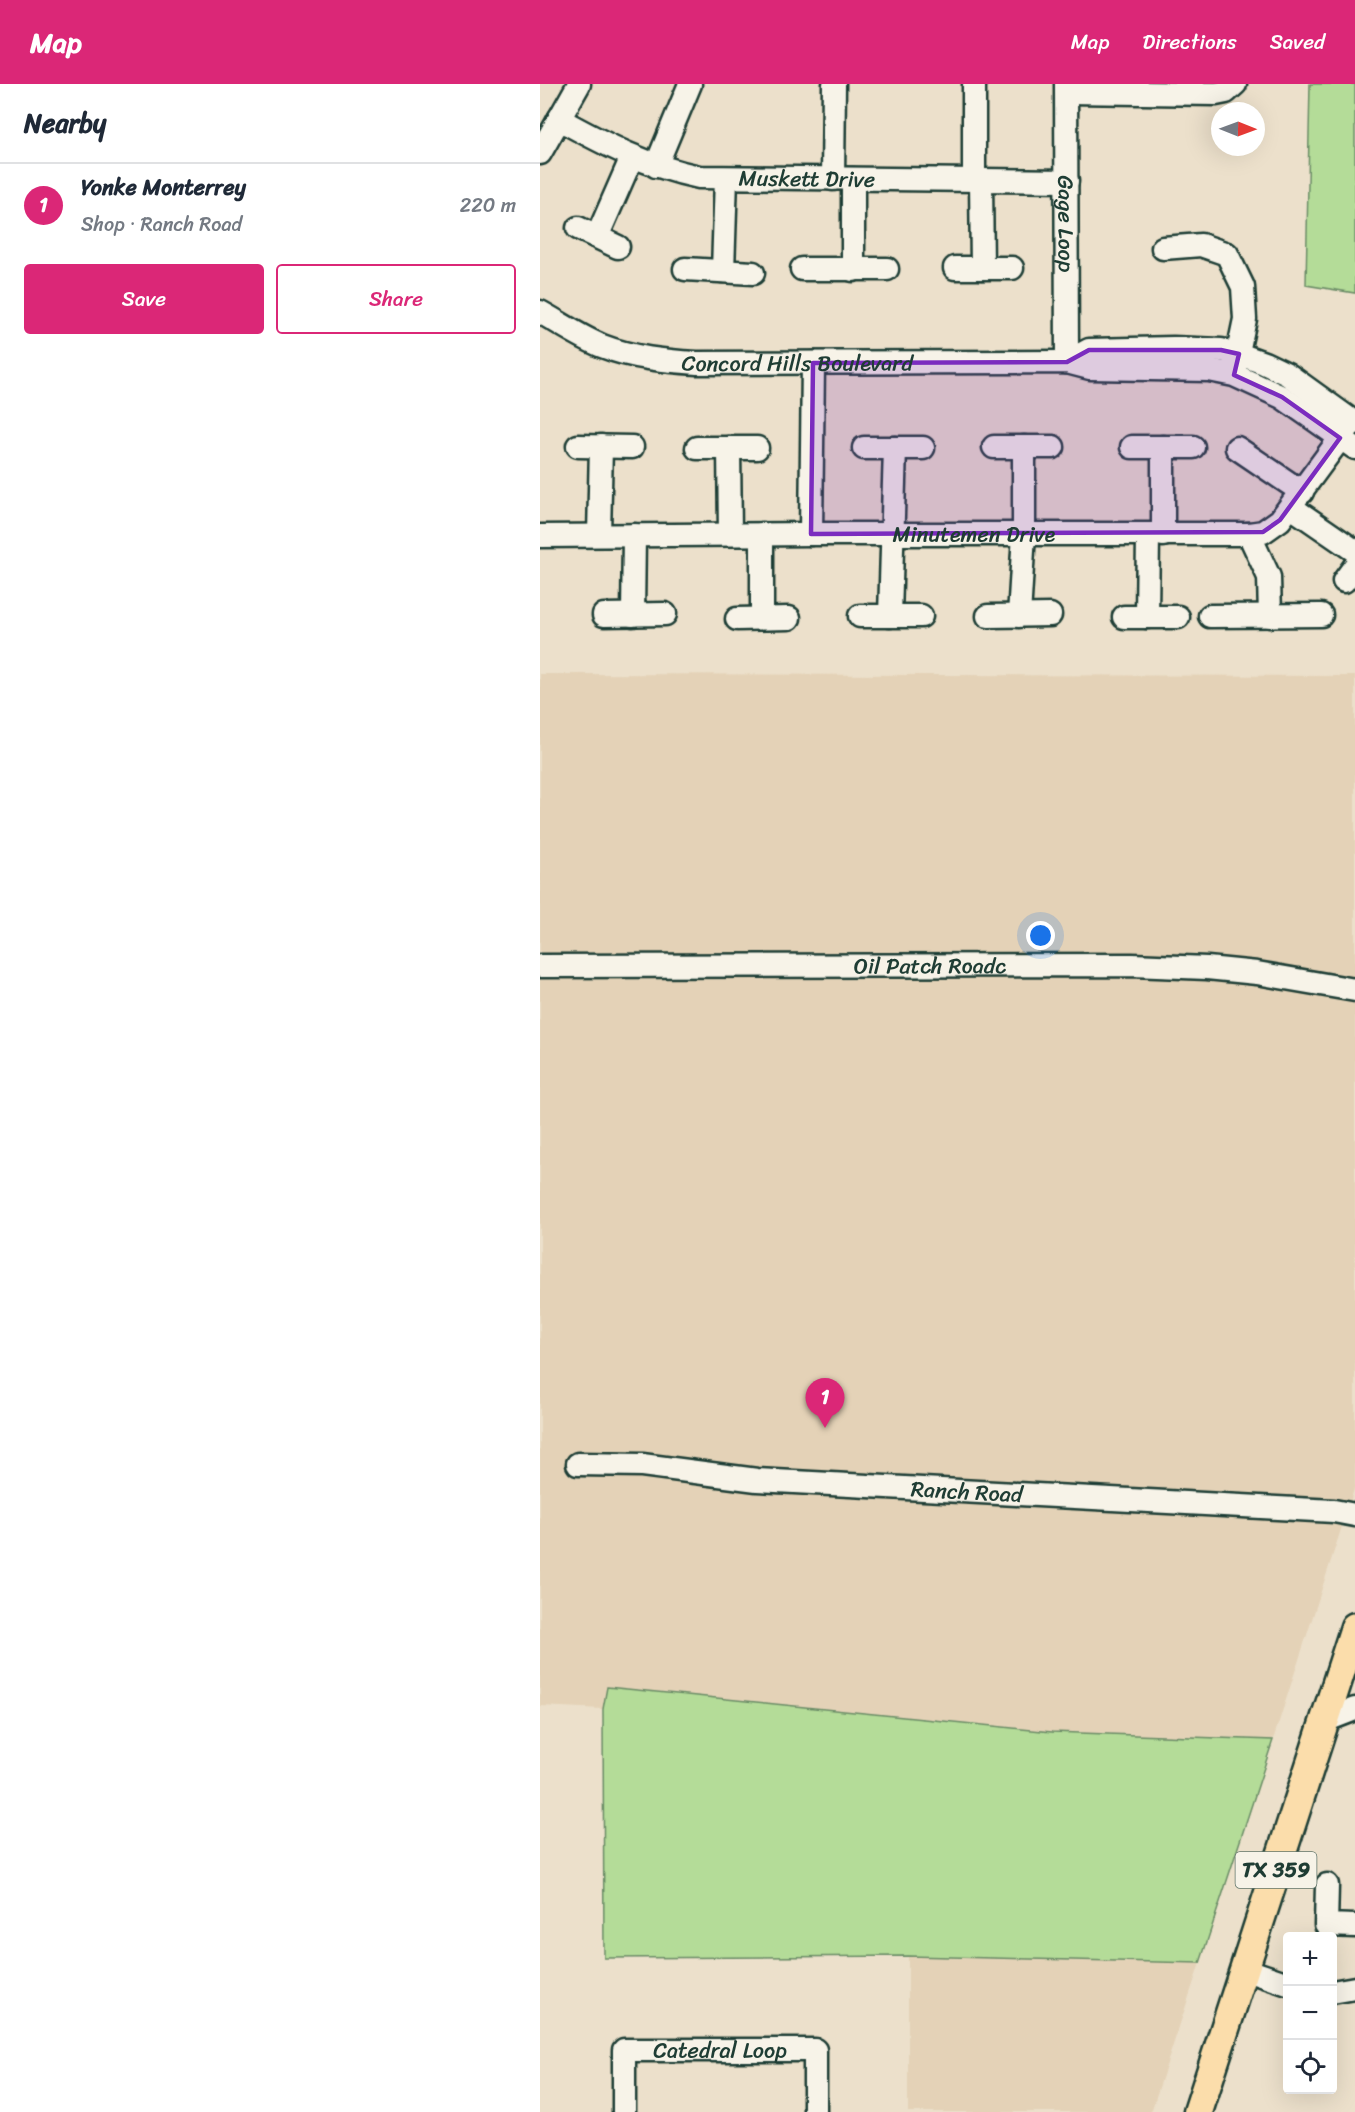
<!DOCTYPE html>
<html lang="en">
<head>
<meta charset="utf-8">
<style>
  :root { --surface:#fff; --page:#f6f6f7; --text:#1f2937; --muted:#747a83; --line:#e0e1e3; --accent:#db2777 }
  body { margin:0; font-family:Sriracha,sans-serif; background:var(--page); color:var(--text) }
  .controls { position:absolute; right:18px; bottom:18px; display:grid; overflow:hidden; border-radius:6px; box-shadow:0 6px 24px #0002 }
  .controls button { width:54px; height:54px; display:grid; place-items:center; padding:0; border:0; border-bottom:2px solid var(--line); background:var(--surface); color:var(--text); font:30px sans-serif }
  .compass { position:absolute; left:671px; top:18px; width:54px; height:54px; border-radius:50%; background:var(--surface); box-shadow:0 6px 24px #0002; rotate:91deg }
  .you { position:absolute; left:501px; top:852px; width:21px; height:21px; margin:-15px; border:4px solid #fff; border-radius:50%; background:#1a73e8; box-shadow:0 0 0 9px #1a73e833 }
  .badge { display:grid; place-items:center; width:39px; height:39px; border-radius:50%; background:var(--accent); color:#fff; font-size:20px; font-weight:700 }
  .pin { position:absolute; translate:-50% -50px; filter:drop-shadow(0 2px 3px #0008) }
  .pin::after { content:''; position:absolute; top:32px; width:21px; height:18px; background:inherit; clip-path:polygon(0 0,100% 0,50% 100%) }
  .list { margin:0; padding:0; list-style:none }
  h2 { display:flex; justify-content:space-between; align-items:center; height:78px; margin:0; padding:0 24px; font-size:26px }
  h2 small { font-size:20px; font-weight:400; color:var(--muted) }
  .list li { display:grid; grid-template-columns:39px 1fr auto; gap:18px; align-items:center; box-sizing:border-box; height:84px; padding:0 24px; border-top:2px solid var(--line) }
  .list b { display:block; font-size:22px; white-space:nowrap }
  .list p { margin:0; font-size:20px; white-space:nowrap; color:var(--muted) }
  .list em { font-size:20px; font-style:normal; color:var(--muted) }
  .actions { display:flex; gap:12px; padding:18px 24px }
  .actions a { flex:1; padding:14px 0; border:2px solid var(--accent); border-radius:6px; text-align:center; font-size:21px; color:var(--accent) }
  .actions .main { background:var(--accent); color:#fff }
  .icon { flex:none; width:33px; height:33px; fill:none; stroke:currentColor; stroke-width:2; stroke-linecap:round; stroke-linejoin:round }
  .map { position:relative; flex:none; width:815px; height:2028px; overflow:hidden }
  header { display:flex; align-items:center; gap:36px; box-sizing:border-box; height:84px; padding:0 30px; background:var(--accent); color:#fff }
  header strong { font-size:28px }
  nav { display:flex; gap:33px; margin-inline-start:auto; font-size:21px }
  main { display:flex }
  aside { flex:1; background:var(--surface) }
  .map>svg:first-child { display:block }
  .built { fill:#e4d2b7 }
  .green { fill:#b4dc98; stroke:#6a8c66; stroke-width:1.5 }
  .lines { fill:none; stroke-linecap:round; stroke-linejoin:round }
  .minor-casing { stroke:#1f3d34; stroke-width:27 }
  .major-casing { stroke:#1f3d34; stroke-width:33 }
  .minor { stroke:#f7f3e8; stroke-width:22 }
  .major { stroke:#fbddab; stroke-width:28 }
  .marked { fill:#7b2cbf; fill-opacity:0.2; stroke:#7b2cbf; stroke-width:4.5; stroke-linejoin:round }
  .labels { text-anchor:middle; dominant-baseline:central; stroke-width:5; stroke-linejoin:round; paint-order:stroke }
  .shield { fill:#f7f3e8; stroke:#60746a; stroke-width:1.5 }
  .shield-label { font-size:21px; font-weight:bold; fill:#1f3d34 }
  .street-label { font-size:22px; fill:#1f3d34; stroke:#f7f3e8 }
</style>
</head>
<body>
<header>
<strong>Map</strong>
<nav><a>Map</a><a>Directions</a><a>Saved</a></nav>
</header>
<main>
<aside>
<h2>Nearby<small></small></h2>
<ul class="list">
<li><span class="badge">1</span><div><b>Yonke Monterrey</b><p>Shop · Ranch Road</p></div><em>220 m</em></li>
</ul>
<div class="actions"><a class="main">Save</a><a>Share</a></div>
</aside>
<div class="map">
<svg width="815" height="2028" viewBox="0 0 815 2028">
  <rect width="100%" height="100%" fill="#ece0cb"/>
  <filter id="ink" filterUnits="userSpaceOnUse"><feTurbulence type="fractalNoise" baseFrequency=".0167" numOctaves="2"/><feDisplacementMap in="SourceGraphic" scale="12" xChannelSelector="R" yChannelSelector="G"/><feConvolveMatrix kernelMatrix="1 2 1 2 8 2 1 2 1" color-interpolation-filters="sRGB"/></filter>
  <g filter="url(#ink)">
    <path class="built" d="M0,590L815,592V1402L733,1656L512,1648L67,1603L63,1625L0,1622Z
      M368,1872L660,1879L611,2028H368Z"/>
    <path class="green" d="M770,0H815V209L766,201Z
      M67,1603L512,1648L733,1656L660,1879L368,1872L64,1874L63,1625Z"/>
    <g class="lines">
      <defs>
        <g id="minor">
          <path id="s1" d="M526,0L527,278"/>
          <path d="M527,8L676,10L686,8L695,0"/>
          <path id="s2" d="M19,35C66,61 107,82 159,93L527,97"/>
          <path d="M0,69L39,0"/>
          <path d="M116,82L150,0"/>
          <path d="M293,95L294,0"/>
          <path d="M434,96V0"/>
          <path d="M441,96L442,184"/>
          <path d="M38,144L78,163"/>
          <path d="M57,153L92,73"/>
          <path d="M623,164L661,161L687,170L703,203L705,235L695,283"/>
          <path d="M415,184H472"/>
          <path d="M145,185L213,189"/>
          <path d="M262,185H347"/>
          <path d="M313,186V95"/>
          <path d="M183,187L186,94"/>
          <path id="s3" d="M0,228C20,239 40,253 62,262C93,274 125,277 157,279L527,278L550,284L669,286L694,291L742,313L815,364"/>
          <path d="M527,278L549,266L633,264L681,266L699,270L724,279L747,290L815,339"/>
          <path d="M38,362L92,363"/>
          <path d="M454,363H513"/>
          <path d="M592,363H653"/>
          <path d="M157,364H217"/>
          <path d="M189,364L190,450"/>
          <path d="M324,364H383"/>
          <path d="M697,364L762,408"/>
          <path d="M751,423L815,467"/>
          <path d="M222,450V534"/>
          <path d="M271,450L273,279"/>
          <path d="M709,450L729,493L730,532"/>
          <path d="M59,451L61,362"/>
          <path d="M623,451V363"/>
          <path id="s4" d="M0,452L271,450H709L723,448L740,436L813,337"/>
          <path d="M804,497L815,482"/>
          <path d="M64,531L125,530"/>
          <path d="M93,531L94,451"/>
          <path d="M320,532H381"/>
          <path d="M350,532L355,364"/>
          <path d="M448,532L510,531"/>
          <path d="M479,532L484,450V363"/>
          <path d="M670,532L781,531"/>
          <path d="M584,533H638"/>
          <path d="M607,533L608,451"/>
          <path d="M197,535L249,534"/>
          <path id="s5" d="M0,882L592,881L667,884L717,889L815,906"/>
          <path id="s6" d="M38,1380L102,1381L217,1396L794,1427L815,1431"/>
          <path d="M784,1637L815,1625"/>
          <path d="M787,1801L786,1841L815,1842"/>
          <path d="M704,1885L748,1900"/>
          <path d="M792,1908L815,1904"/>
          <path id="s7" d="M84,2028V1966H275V2028"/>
        </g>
        <path id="major" d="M658,2028L815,1543"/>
      </defs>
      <use href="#minor" class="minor-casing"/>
      <use href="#major" class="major-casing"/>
      <use href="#minor" class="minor"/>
      <use href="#major" class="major"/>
    </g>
  </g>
  <path class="marked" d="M549,266H681L699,270L694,291L742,313L800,354L740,436L723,448L271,450L273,279L527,278Z"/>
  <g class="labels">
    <rect class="shield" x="695.5" y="1768" width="81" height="36" rx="4.5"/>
    <g class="shield-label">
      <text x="736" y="1786">TX 359</text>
    </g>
    <g class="street-label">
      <text stroke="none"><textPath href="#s2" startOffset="260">Muskett Drive</textPath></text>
      <text stroke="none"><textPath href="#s1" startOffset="140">Gage Loop</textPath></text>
      <text stroke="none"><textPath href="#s3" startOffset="268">Concord Hills Boulevard</textPath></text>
      <text stroke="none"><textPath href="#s4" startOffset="434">Minutemen Drive</textPath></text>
      <text stroke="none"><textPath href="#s5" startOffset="390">Oil Patch Roadc</textPath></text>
      <text stroke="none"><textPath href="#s6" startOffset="390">Ranch Road</textPath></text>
      <text stroke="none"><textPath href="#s7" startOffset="158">Catedral Loop</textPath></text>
    </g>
  </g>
</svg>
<div class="controls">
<button>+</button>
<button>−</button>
<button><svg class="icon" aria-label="locate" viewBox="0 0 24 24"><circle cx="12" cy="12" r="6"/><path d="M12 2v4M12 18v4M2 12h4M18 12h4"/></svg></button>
</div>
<svg class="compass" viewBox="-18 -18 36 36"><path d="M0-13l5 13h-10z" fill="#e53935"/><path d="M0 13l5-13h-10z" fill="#747a83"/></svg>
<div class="you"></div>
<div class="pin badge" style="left:285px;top:1344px">1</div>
</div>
</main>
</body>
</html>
